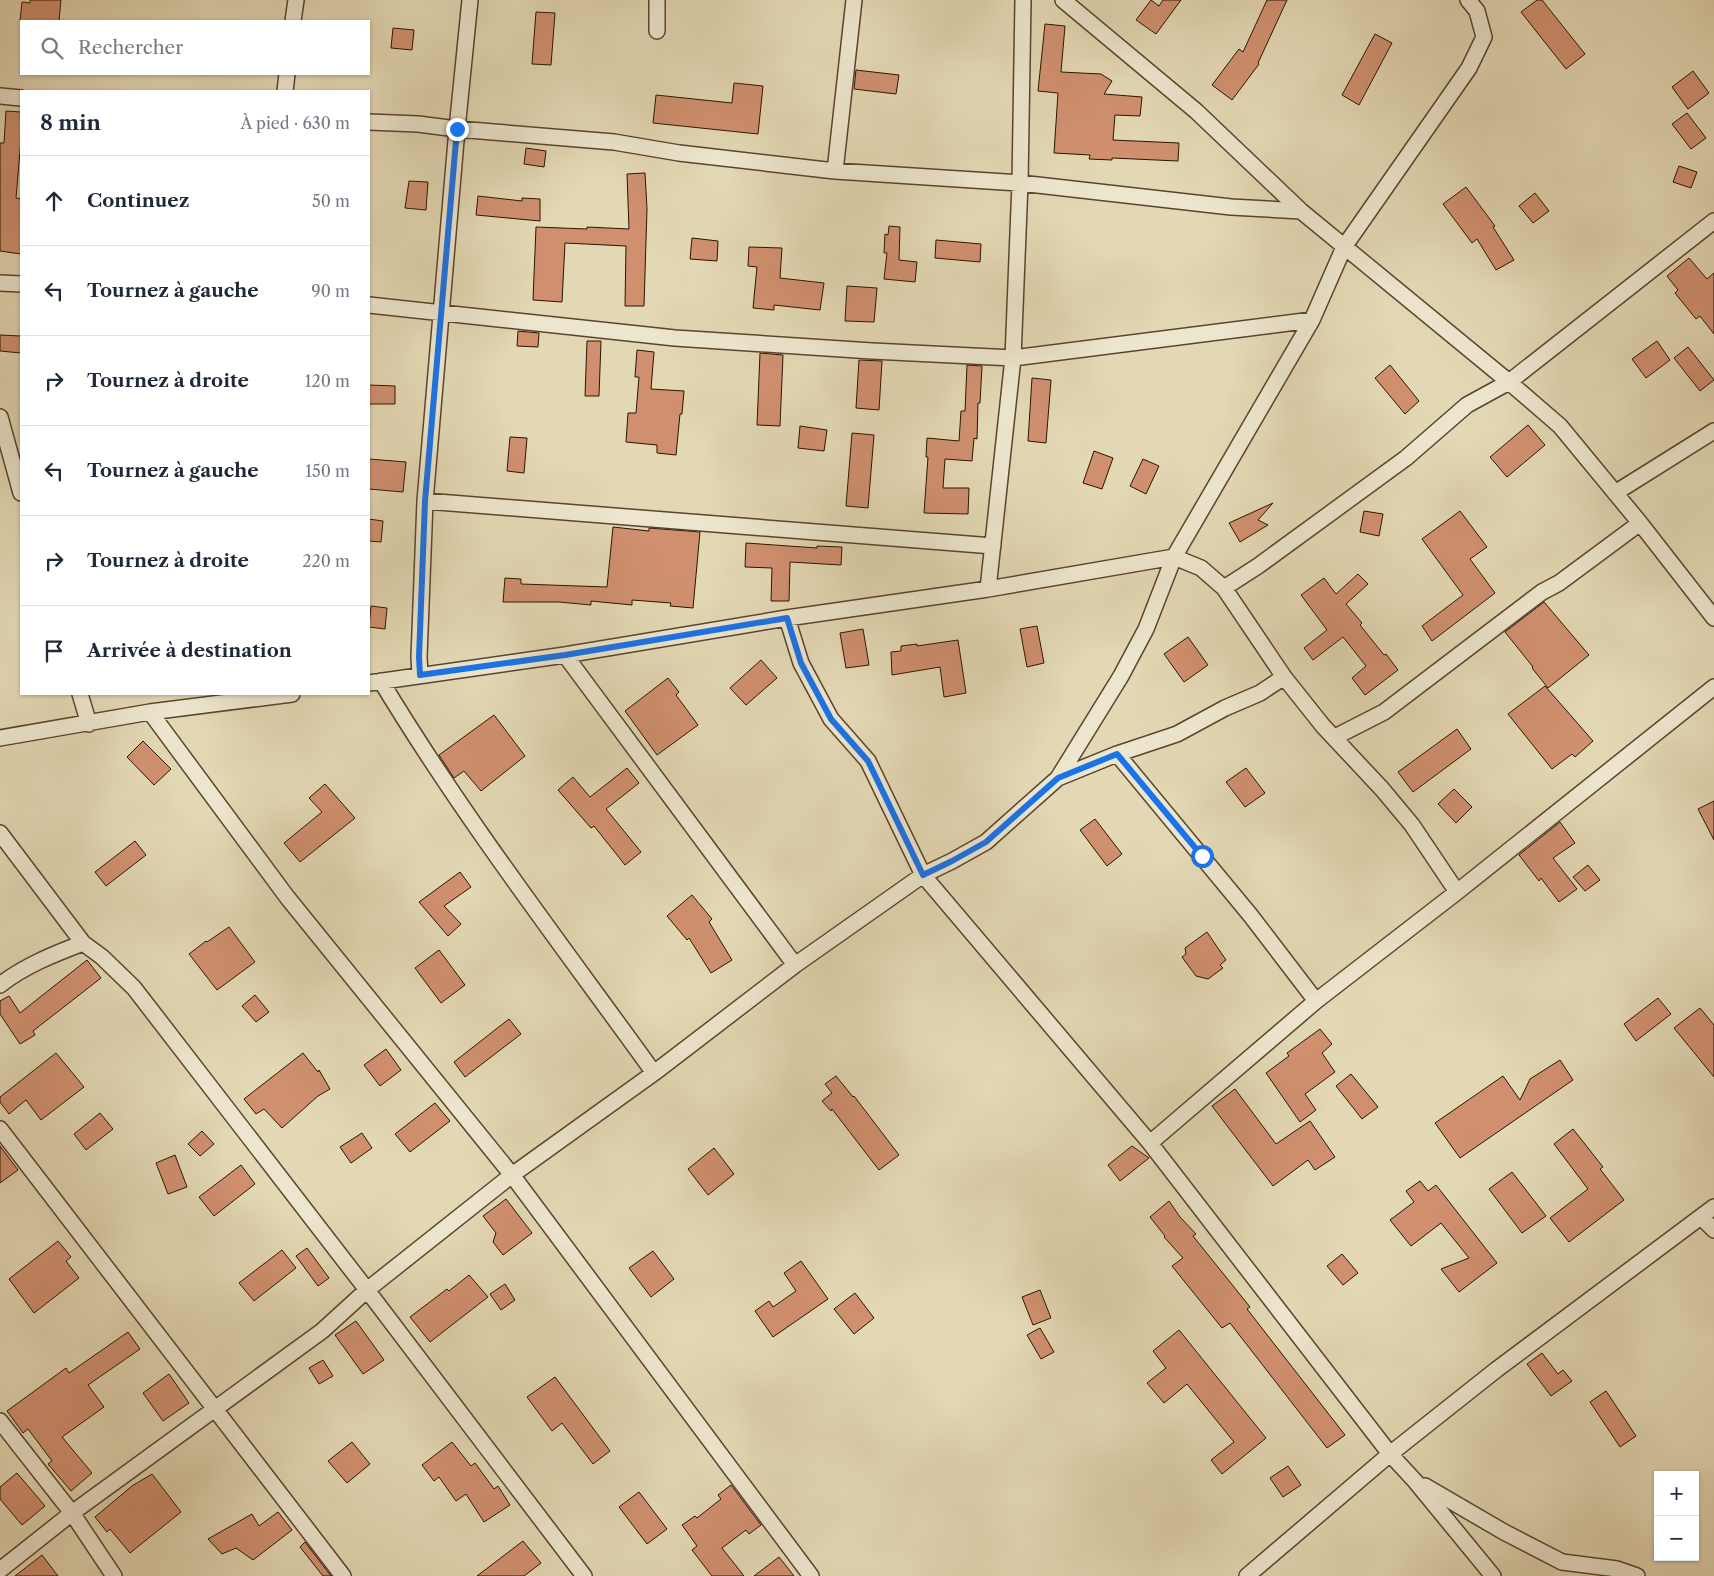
<!DOCTYPE html>
<html lang="fr">
<head>
<meta charset="utf-8">
<style>
  :root { --surface:#fff; --page:#f6f6f7; --text:#1f2937; --muted:#747a83; --line:#e0e1e3 }
  body { margin:0; font-family:"Libre Caslon Text",serif; background:var(--page); color:var(--text) }
  .controls { position:absolute; right:15px; bottom:15px; display:grid; overflow:hidden; border-radius:0px; box-shadow:0 1px 4px #0004 }
  .controls button { width:45px; height:45px; display:grid; place-items:center; padding:0; border:0; border-bottom:1px solid var(--line); background:var(--surface); color:var(--text); font:25px sans-serif }
  .stop { position:absolute; width:15px; height:15px; margin:-11px; border:4px solid #1a73e8; border-radius:50%; background:#fff }
  .stop.end { background:#1a73e8; border-color:#fff; box-shadow:0 1px 5px #0008 }
  .list { margin:0; padding:0; list-style:none }
  h2 { display:flex; justify-content:space-between; align-items:center; height:65px; margin:0; padding:0 20px; font-size:21px }
  h2 small { font-size:16px; font-weight:400; color:var(--muted) }
  .list li { display:grid; grid-template-columns:32px 1fr auto; gap:15px; align-items:center; box-sizing:border-box; height:90px; padding:0 20px; border-top:1px solid var(--line) }
  .list b { display:block; font-size:19px; white-space:nowrap }
  .list em { font-size:16px; font-style:normal; color:var(--muted) }
  .icon { flex:none; width:28px; height:28px; fill:none; stroke:currentColor; stroke-width:2; stroke-linecap:round; stroke-linejoin:round }
  .map { position:relative; flex:none; width:1714px; height:1576px; overflow:hidden }
  .search { position:absolute; background:var(--surface); box-shadow:0 1px 4px #0004; left:20px; top:20px; width:350px; height:55px; display:flex; align-items:center; gap:12px; box-sizing:border-box; padding:0 18px; border-radius:0px; color:var(--muted); font-size:19px }
  .panel { position:absolute; background:var(--surface); box-shadow:0 1px 4px #0004; left:20px; top:90px; width:350px; height:605px; border-radius:0px }
  .map>svg:first-child { display:block }
  .building { fill:#d09070; stroke:#2c1300 }
  .lines { fill:none; stroke-linecap:round; stroke-linejoin:round }
  .street-casing { stroke:#5a442d; stroke-width:18 }
  .street { stroke:#ede6ce; stroke-width:15 }
  .route { stroke:#1a73e8; stroke-width:6 }
</style>
</head>
<body>
<div class="map">
<svg width="1714" height="1576" viewBox="0 0 1714 1576">
  <rect width="100%" height="100%" fill="#e3d8b4"/>
  <filter id="stains"><feTurbulence type="fractalNoise" baseFrequency=".004" numOctaves="4"/><feColorMatrix values="0 0 0 0 .2 0 0 0 0 .09 0 0 0 0 .02 0 0 0 .5 -.17"/></filter>
  <radialGradient id="worn" r=".72"><stop offset=".6" stop-color="#630" stop-opacity="0"/><stop offset="1" stop-color="#630" stop-opacity=".3"/></radialGradient>
  <path class="building" d="M30,0H61L59,21H20L22,2L30,3Z
    M1151,0L1159,6L1163,0H1181L1156,34L1136,20Z
    M1267,0H1287L1258,63L1259,64L1232,100L1212,85L1239,49L1243,52Z
    M1537,0H1542L1585,54L1566,69L1521,12Z
    M536,12L555,13L551,65L532,64Z
    M1045,24L1065,26L1061,72L1101,74L1112,81L1104,94L1142,97L1140,116L1115,115L1113,140L1179,143L1178,161L1112,158V160L1089,159L1090,155L1054,153L1058,93L1038,91Z
    M393,28L414,30L412,50L391,48Z
    M1375,34L1392,43L1359,105L1342,95Z
    M856,70L899,75L896,94L854,89Z
    M1693,71L1709,93L1688,109L1672,87Z
    M734,83L763,86L758,134L653,123L656,95L732,103Z
    M6,111L21,112V139L16,198L21,199V254L0,251V143H4Z
    M1687,113L1706,138L1691,149L1672,124Z
    M526,148L546,151L544,167L524,164Z
    M1679,166L1697,172L1691,188L1673,182Z
    M645,173L647,209L644,306H625L626,246L565,243L562,302L533,300L536,227L587,229V227L629,229L627,174Z
    M409,181L428,182L426,210L405,208Z
    M1466,187L1495,226L1493,227L1514,260L1496,270L1477,239L1472,243L1443,204Z
    M1535,193L1549,211L1533,223L1519,206Z
    M478,196L522,201V198L540,199V221L476,215Z
    M889,226L900,227L899,260L917,262L915,282L884,279L887,253H884L885,234L888,235Z
    M692,238L718,241L717,261L690,259Z
    M936,240L981,244L980,262L935,258Z
    M749,247L782,248L780,278L824,283L820,310L774,305V310L753,308L757,267L748,266Z
    M1689,258L1707,279L1714,273V334L1700,316L1696,319L1675,293L1678,290L1667,276Z
    M847,286L877,288L874,322L845,321Z
    M518,331L539,333L538,347L517,346Z
    M0,335L21,336V353L0,351Z
    M587,341H601L599,396H585Z
    M1657,341L1670,360L1646,378L1632,359Z
    M1688,347L1714,380L1700,391L1674,358Z
    M637,350L654,352L651,389L684,391L682,414H680L676,455L657,453V445L626,442L628,413H636L639,377H635Z
    M760,353L783,355L780,426L757,425Z
    M859,360L882,361L879,410L856,408Z
    M967,365L982,366L980,403H978L977,439L974,438L972,461L945,459L943,488H969L968,514L924,513L928,457H926L927,438L959,441L961,411H965Z
    M1390,365L1419,401L1405,414L1375,378Z
    M1032,378L1051,380L1046,443L1028,441Z
    M369,385L395,386V404H369Z
    M1528,425L1545,445L1507,477L1490,457Z
    M800,426L827,430L824,451L798,448Z
    M852,433L874,435L868,508L846,506Z
    M510,437L527,438L524,473L507,471Z
    M1094,451L1113,458L1102,489L1083,483Z
    M369,459L406,462L403,492L369,489Z
    M1143,459L1159,466L1146,494L1130,486Z
    M1273,503L1258,520L1268,525L1240,542L1229,523Z
    M1364,511L1383,514L1379,536L1360,532Z
    M1460,511L1487,547L1470,559L1495,593L1432,641L1422,626L1463,595L1422,539Z
    M369,519L383,521L381,542L369,541Z
    M613,527L649,531V528L700,532L693,608L670,606L671,603L632,600V605L591,601V605L559,602H503L505,578L521,579V584L607,587Z
    M746,543L817,548V546L842,547L841,565L790,562L789,601H771L772,568L745,567Z
    M1358,574L1368,584L1346,604L1362,623L1360,625L1384,655L1386,654L1398,670L1365,695L1352,678L1366,666L1343,637L1313,660L1304,648L1327,630L1301,595L1324,578L1336,594Z
    M1544,602L1589,655L1548,688L1532,668L1533,667L1505,632Z
    M371,606L387,608L385,629L369,627Z
    M1037,626L1044,663L1027,667L1020,629Z
    M863,629L869,665L846,668L840,633Z
    M1188,637L1208,665L1184,682L1164,654Z
    M958,640L966,693L944,697L940,667L892,675L891,652L901,651V646L917,644V646Z
    M761,660L777,678L746,705L730,688Z
    M668,678L679,692L676,695L698,725L657,755L625,711Z
    M1545,686L1593,741L1575,757L1572,754L1552,769L1508,714Z
    M494,715L525,756L481,791L464,771L454,778L439,755Z
    M1457,729L1471,749L1413,792L1398,772Z
    M143,741L171,769L154,785L127,757Z
    M627,768L639,783L606,809L641,852L625,865L594,826L591,828L558,790L573,777L590,797Z
    M1246,768L1265,793L1245,807L1226,782Z
    M325,784L355,818L300,862L284,843L322,812L309,798Z
    M1454,789L1472,807L1456,823L1438,804Z
    M1714,801V840L1698,809Z
    M1095,819L1122,854L1107,866L1080,830Z
    M1560,822L1575,843L1553,858L1577,889L1559,902L1541,878L1539,881L1519,855Z
    M135,841L146,855L106,886L95,872Z
    M1588,865L1600,880L1585,891L1573,877Z
    M460,872L471,887L444,906L461,924L448,936L419,902Z
    M692,895L712,919L709,922L732,960L711,973L689,938L687,940L667,916Z
    M229,927L255,962L217,990L189,954L206,941L207,942Z
    M1207,932L1226,960L1220,965L1223,968L1208,979L1196,976L1182,957L1186,954L1185,948Z
    M439,950L465,985L441,1003L415,968Z
    M87,960L101,978L33,1031L35,1035L20,1044L0,1014V1001L9,996L20,1013Z
    M255,995L269,1012L256,1022L242,1006Z
    M1658,998L1671,1014L1636,1041L1624,1024Z
    M1700,1008L1714,1025V1077L1674,1028Z
    M509,1019L521,1034L465,1077L454,1062Z
    M1320,1029L1332,1044L1322,1053L1335,1072L1305,1094L1316,1110L1300,1122L1266,1073L1289,1056L1287,1053Z
    M386,1049L401,1070L380,1086L364,1065Z
    M56,1053L84,1087L41,1120L26,1100L9,1114L0,1102V1097Z
    M303,1053L318,1072L319,1070L330,1089L318,1096L282,1128L264,1109L256,1114L244,1099Z
    M1560,1060L1573,1080L1460,1158L1435,1123L1503,1076L1520,1100L1530,1079Z
    M1351,1074L1378,1107L1362,1119L1336,1086Z
    M836,1076L853,1097L854,1096L899,1155L879,1170L832,1109L831,1111L822,1101L832,1093L825,1084Z
    M1235,1089L1276,1144L1310,1121L1335,1157L1315,1170L1308,1160L1273,1186L1212,1106Z
    M435,1103L450,1121L410,1152L395,1134Z
    M100,1113L113,1129L86,1150L74,1134Z
    M1573,1129L1603,1167L1600,1169L1624,1200L1569,1242L1550,1218L1588,1189L1554,1144Z
    M202,1131L214,1144L200,1156L188,1144Z
    M362,1133L372,1148L351,1163L340,1147Z
    M0,1146L18,1170L0,1183Z
    M1132,1146L1149,1158L1120,1181L1108,1165Z
    M714,1148L734,1174L708,1195L688,1169Z
    M175,1155L187,1187L168,1194L156,1163Z
    M241,1165L255,1184L214,1216L199,1197Z
    M1512,1172L1546,1216L1522,1233L1489,1189Z
    M1420,1181L1428,1191L1436,1185L1497,1263L1459,1292L1441,1269L1469,1258L1441,1223L1411,1246L1390,1220L1414,1202L1406,1191Z
    M506,1199L532,1233L503,1255L493,1242L496,1233L483,1216Z
    M1169,1201L1180,1217L1196,1234L1193,1236L1250,1307L1247,1309L1345,1435L1327,1448L1230,1323L1222,1328L1172,1266L1183,1258L1164,1237L1165,1236L1150,1217Z
    M58,1241L71,1257L66,1261L79,1278L34,1313L9,1279Z
    M307,1248L329,1278L318,1286L296,1256Z
    M282,1250L296,1268L254,1301L239,1283Z
    M653,1251L674,1279L651,1297L629,1268Z
    M1342,1254L1358,1273L1343,1285L1327,1266Z
    M801,1261L828,1299L773,1337L755,1311L769,1301L773,1307L796,1291L784,1273Z
    M469,1275L488,1297L430,1342L410,1317L447,1289L449,1291Z
    M505,1284L515,1300L501,1310L490,1294Z
    M1040,1290L1051,1318L1033,1325L1022,1297Z
    M855,1293L874,1318L854,1334L834,1309Z
    M356,1321L384,1360L363,1374L335,1335Z
    M1040,1328L1054,1352L1041,1359L1027,1335Z
    M1179,1330L1266,1438L1222,1474L1211,1460L1234,1442L1187,1384L1164,1403L1147,1383L1166,1368L1153,1351Z
    M128,1332L140,1349L88,1385L104,1407L62,1437L92,1473L71,1491L48,1464L52,1461L28,1429L23,1433L7,1411L66,1368L69,1373Z
    M1542,1353L1558,1374L1563,1370L1572,1381L1551,1396L1527,1364Z
    M323,1360L333,1376L319,1384L309,1368Z
    M169,1374L189,1403L163,1421L143,1393Z
    M555,1377L610,1451L593,1464L562,1423L552,1431L527,1397Z
    M1606,1391L1636,1436L1620,1447L1590,1402Z
    M352,1442L370,1464L347,1483L328,1461Z
    M452,1442L471,1466L475,1463L494,1489L498,1486L510,1505L484,1522L466,1494L456,1501L439,1477L434,1481L422,1465Z
    M1288,1466L1301,1485L1283,1497L1270,1478Z
    M17,1473L45,1506L22,1525L0,1499V1487Z
    M152,1474L181,1512L130,1553L110,1529L107,1532L95,1517L132,1486Z
    M731,1485L761,1525L749,1534L746,1530L722,1548L744,1576H712L692,1550L697,1546L682,1525L695,1516L697,1518L721,1499L718,1495Z
    M639,1492L667,1529L647,1544L619,1507Z
    M278,1512L292,1530L253,1560L236,1548L222,1554L208,1539L252,1514L259,1526Z
    M523,1541L541,1563L524,1576H477Z
    M305,1542L331,1576H323L300,1547Z
    M42,1555L58,1576H15Z
    M779,1557L794,1576H754Z"/>
  <g class="lines">
    <defs>
      <path id="street" d="M1063,0L1196,111L1301,211L1509,382L1560,426L1640,523L1714,618
        M293,21L296,0
        M657,31V0
        M285,91L287,74
        M0,96L21,98
        M369,122L418,124L457,129L614,142L679,153L835,171L1020,183L1231,207L1301,211
        M835,171L854,0
        M0,283L21,284
        M369,305L675,338L872,351L1013,358L1312,320
        M0,417L21,493
        M1615,493L1714,431
        M425,501L993,546
        M1224,588L1258,566L1406,458L1467,405L1509,382L1714,221
        M988,589L1013,358L1020,183L1023,0
        M787,618L801,663L831,719L868,761L923,875L1150,1143L1390,1454L1415,1481L1493,1576
        M565,655L795,965
        M420,675L419,657L425,501L457,129L470,0
        M381,681C463,817 561,944 654,1073
        M369,683L565,655L787,618L988,589L1174,557L1312,320L1344,247L1469,68L1484,37L1477,11L1468,0
        M80,694L89,724
        M150,712L287,897L512,1175L811,1576
        M1335,737L1384,712L1542,592L1559,583L1640,523
        M0,738L150,712L292,694
        M1117,754L1251,916L1316,1001
        M1058,778L1117,754L1177,734L1225,708L1260,693L1284,677
        M0,833L83,943L102,957L134,988L367,1290L584,1576
        M0,985C24,966 54,954 83,943
        M0,1129L343,1576
        M1150,1143L1316,1001L1457,892L1714,687
        M1701,1217L1714,1230
        M0,1421L72,1513L114,1576
        M1425,1486L1504,1532L1562,1562L1617,1569L1637,1576
        M0,1570L72,1513L322,1331L367,1290L512,1175L654,1073L795,965L923,875L952,861L986,842L1058,778L1121,676L1146,629L1174,557L1201,568L1224,588L1284,677L1323,726L1382,789L1412,825L1457,892
        M1247,1576L1390,1454L1496,1370L1714,1207"/>
    </defs>
    <use href="#street" class="street-casing"/>
    <use href="#street" class="street"/>
  </g>
  <g class="lines">
    <path class="route" d="M457,129L425,501L419,657L420,675L565,655L787,618L801,663L831,719L868,761L923,875L952,861L986,842L1058,778L1117,754L1202,856"/>
  </g>
  <rect width="100%" height="100%" filter="url(#stains)"/>
  <rect width="100%" height="100%" fill="url(#worn)"/>
</svg>
<div class="controls">
<button>+</button>
<button>−</button>
</div>
<div class="stop" style="left:1202px;top:856px"></div>
<div class="stop end" style="left:457px;top:129px"></div>
<div class="search"><svg class="icon" aria-label="search" viewBox="0 0 24 24"><circle cx="10" cy="10" r="6"/><path d="M15 15l6 6"/></svg>Rechercher</div>
<section class="panel">
<h2>8 min<small>À pied · 630 m</small></h2>
<ul class="list">
<li><svg class="icon" aria-label="ahead" viewBox="0 0 24 24"><path d="M12 20V5M6 11l6-6 6 6"/></svg><div><b>Continuez</b></div><em>50 m</em></li>
<li><svg class="icon" aria-label="left" viewBox="0 0 24 24"><path d="M17 20v-9H6M10 6l-5 5 5 5"/></svg><div><b>Tournez à gauche</b></div><em>90 m</em></li>
<li><svg class="icon" aria-label="right" viewBox="0 0 24 24"><path d="M7 20v-9h11M14 6l5 5-5 5"/></svg><div><b>Tournez à droite</b></div><em>120 m</em></li>
<li><svg class="icon" aria-label="left" viewBox="0 0 24 24"><path d="M17 20v-9H6M10 6l-5 5 5 5"/></svg><div><b>Tournez à gauche</b></div><em>150 m</em></li>
<li><svg class="icon" aria-label="right" viewBox="0 0 24 24"><path d="M7 20v-9h11M14 6l5 5-5 5"/></svg><div><b>Tournez à droite</b></div><em>220 m</em></li>
<li><svg class="icon" aria-label="arrive" viewBox="0 0 24 24"><path d="M6 21V4h12l-3 4 3 4H6"/></svg><div><b>Arrivée à destination</b></div></li>
</ul>
</section>
</div>
</body>
</html>
